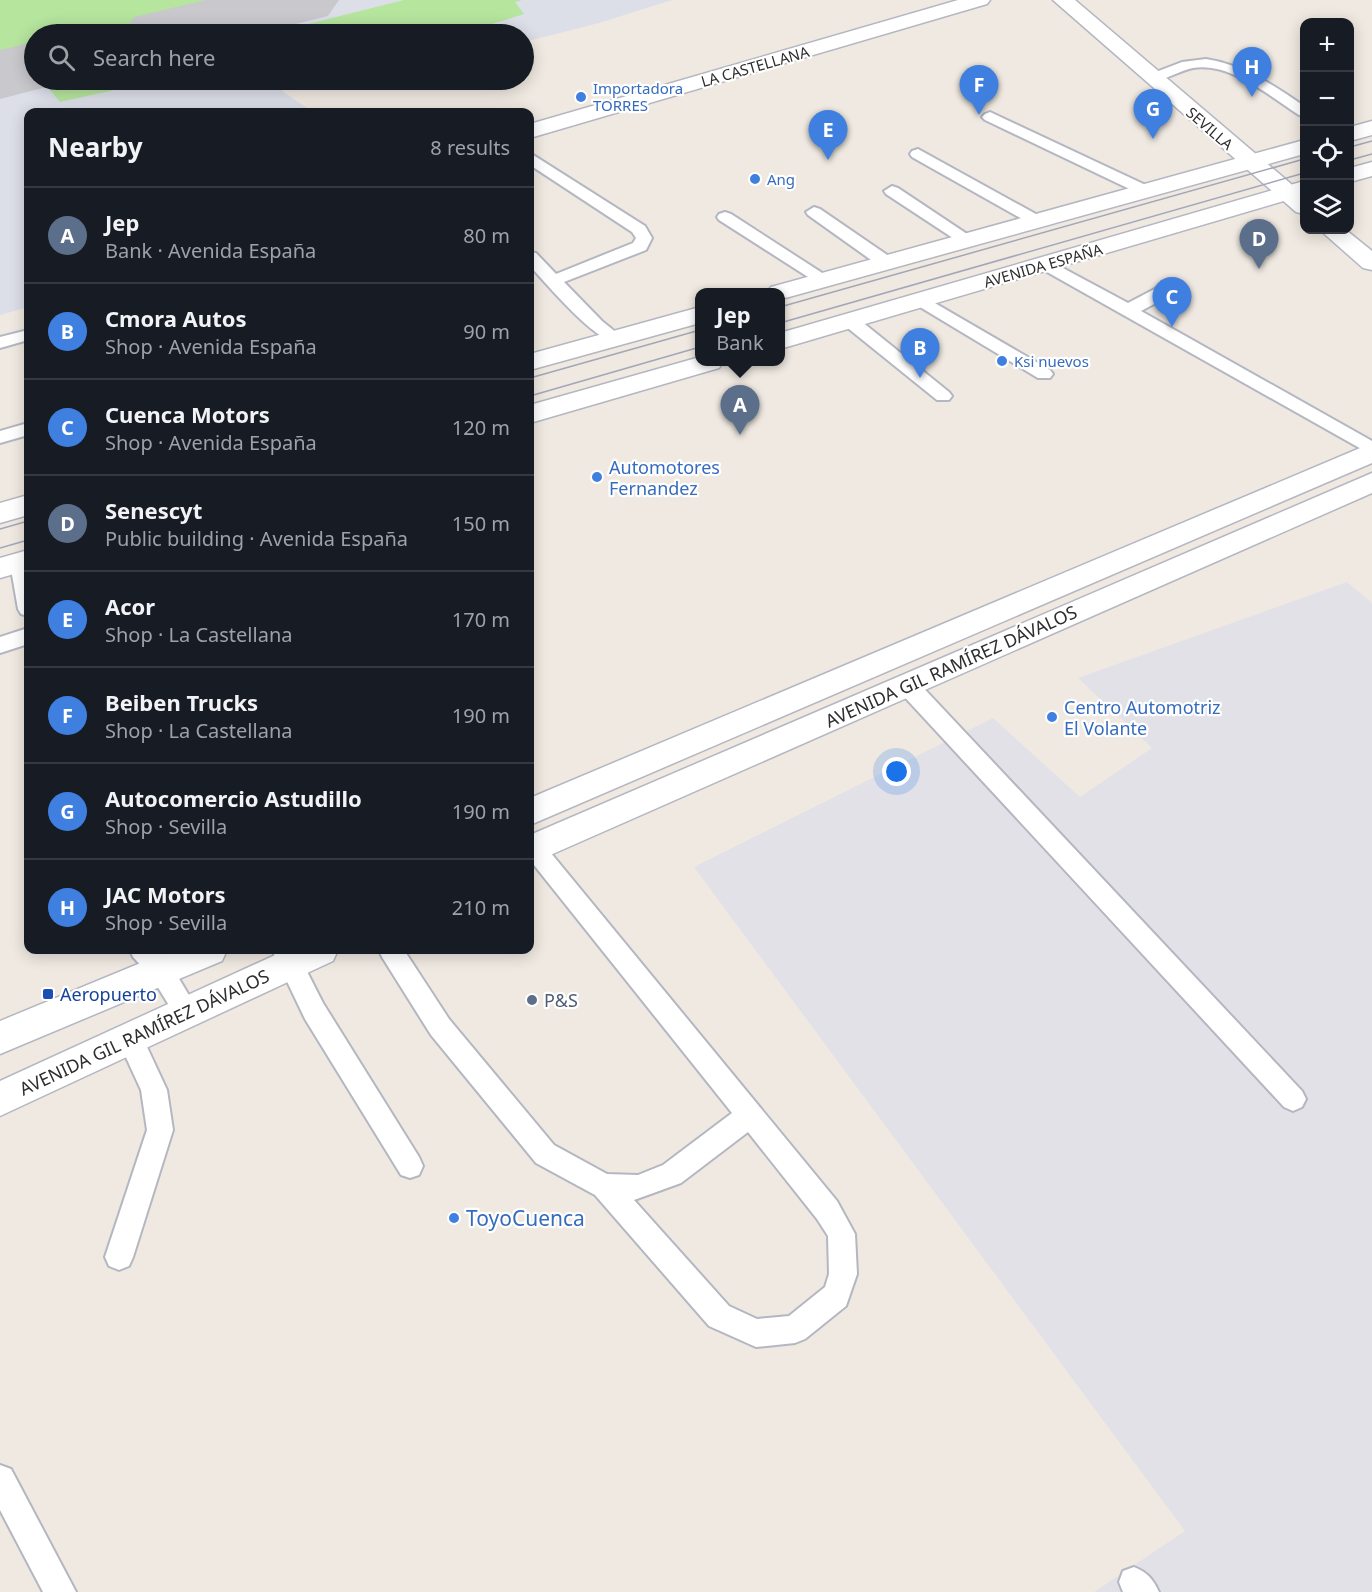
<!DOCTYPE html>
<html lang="en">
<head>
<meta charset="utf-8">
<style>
  :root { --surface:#171b24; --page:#242831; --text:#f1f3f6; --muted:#9ea1a6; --line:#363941; --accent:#2563eb }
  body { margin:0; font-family:"Noto Sans",sans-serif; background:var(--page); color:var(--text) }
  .controls { position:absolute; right:18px; top:18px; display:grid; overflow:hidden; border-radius:12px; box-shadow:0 3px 15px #0003 }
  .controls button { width:54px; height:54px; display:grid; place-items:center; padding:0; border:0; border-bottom:2px solid var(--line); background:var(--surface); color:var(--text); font:30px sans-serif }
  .you { position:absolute; left:897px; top:772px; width:21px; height:21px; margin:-15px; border:4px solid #fff; border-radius:50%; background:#1a73e8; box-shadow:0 0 0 9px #1a73e833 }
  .badge { display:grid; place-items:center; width:39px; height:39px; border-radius:50%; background:var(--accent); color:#fff; font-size:20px; font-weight:700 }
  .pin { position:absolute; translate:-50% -50px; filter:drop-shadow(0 2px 3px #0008) }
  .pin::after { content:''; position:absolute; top:32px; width:21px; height:18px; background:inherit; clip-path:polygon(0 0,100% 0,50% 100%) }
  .popup { position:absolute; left:695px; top:288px; width:90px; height:78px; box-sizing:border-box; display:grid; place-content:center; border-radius:12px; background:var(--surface); filter:drop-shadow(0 2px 4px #0005); font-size:20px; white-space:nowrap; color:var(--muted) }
  .popup b { font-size:22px; color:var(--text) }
  .popup::after { content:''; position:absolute; left:50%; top:100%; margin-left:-12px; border:12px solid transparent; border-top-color:var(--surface) }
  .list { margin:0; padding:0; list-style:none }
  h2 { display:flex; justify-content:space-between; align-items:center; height:78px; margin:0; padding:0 24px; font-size:26px }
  h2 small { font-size:20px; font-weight:400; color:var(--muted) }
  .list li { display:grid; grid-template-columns:39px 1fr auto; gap:18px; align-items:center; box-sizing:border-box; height:96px; padding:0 24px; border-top:2px solid var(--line) }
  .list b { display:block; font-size:22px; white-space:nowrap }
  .list p { margin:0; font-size:20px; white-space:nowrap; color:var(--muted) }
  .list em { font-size:20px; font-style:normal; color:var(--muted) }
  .icon { flex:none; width:33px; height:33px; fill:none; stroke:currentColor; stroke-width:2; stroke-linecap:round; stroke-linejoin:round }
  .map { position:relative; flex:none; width:1372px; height:1592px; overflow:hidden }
  .search { position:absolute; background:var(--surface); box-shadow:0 3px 15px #0003; left:24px; top:24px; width:510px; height:66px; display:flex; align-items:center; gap:15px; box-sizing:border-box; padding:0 21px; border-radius:33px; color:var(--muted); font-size:22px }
  .panel { position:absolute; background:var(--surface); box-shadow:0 3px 15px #0003; left:24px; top:108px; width:510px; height:846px; border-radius:12px }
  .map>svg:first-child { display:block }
  .industrial { fill:#e3e1e8 }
  .airport { fill:#dcdee8 }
  .green { fill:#b6e59e }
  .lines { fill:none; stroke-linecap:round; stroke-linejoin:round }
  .taxiway { fill:#c9c8cc; fill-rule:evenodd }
  .lane-casing { stroke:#b4b7c1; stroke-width:4 }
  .street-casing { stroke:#b4b7c1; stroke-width:3 }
  .secondary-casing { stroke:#b4b7c1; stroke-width:3 }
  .lane { fill:#fff; fill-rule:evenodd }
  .street { fill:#fff; fill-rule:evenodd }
  .secondary { fill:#fff; fill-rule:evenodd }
  .tram { stroke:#a3a6b8; stroke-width:1.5 }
  .shop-dot { fill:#3f7fe0; stroke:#fff; stroke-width:2 }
  .transit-dot { fill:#1a4fb4; stroke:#fff; stroke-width:2 }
  .service-dot { fill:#5c6f8a; stroke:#fff; stroke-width:2 }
  .labels { text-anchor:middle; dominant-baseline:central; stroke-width:4.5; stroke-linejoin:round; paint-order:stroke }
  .far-street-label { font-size:15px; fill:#2e2e2e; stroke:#fff }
  .far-shop-label { font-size:15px; fill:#366cbe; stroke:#fff; text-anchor:start }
  .shop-label { font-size:18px; fill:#366cbe; stroke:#fff; text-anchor:start }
  .street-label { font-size:18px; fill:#2e2e2e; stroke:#fff }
  .transit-label { font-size:18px; fill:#164399; stroke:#fff; text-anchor:start }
  .service-label { font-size:18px; fill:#4e5e75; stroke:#fff; text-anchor:start }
  .near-shop-label { font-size:21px; fill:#366cbe; stroke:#fff; text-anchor:start }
</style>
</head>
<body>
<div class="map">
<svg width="1372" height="1592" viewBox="0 0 1372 1592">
  <rect width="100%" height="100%" fill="#efe9e1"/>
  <path class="industrial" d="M1347,582L1372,603V1592H1094L1185,1531L694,867L993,718L1080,797L1152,748L1078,678Z"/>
  <path class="airport" d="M0,0H672L599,23L524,42V34H34V80H314L282,91L313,112H28V307L0,315Z"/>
  <path class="green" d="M0,0H231L90,34H34V48L0,57Z
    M404,0H522L515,2L524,14L486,26L493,34H268Z
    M91,80H160L60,102L50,90Z"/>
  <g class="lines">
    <path class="taxiway" d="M206,0H339L328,16L255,34H123L134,17Z
      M34,42V80H65L62,83L0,99V50Z"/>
    <defs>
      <path id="lane" d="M1206,59C1244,65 1273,85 1304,106V116L1299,115C1269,96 1231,62 1193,68C1179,71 1167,79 1153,82L1146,78L1148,75L1182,62Z
        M990,112L1152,188L1154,191L1146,196L1140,194L985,120L982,117L985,114Z
        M918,149L1043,218L1045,221L1043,224H1031L912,157L910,154L912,151Z
        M530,153L645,226L652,238L646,250L564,282L602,321L623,338L620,342C599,347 546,283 530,266V252L536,253L556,274L633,243L636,238L632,232L530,165Z
        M892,186L898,188L976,240L974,244H962L886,194L884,191Z
        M814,207L820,209L893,259L895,263L893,267H881L808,215L806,212Z
        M725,212L731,214L833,280L831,284H819L719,220L717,217L719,214Z
        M1046,259L1128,303L1168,282H1180L1183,286L1180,290L1141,311L1372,441V455L1040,268L1038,264L1040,260Z
        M921,295L1050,370L1053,374L1050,378H1038L915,304L912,300L915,296Z
        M850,316L856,317L949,392L952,396L949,400H937L844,325L841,321L844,317Z
        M28,330V340L0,348V337Z
        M28,423V435L0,443V431Z
        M20,556L28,560V616L21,614L18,609L10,563L13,558Z
        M28,628V644L0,653V637Z
        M907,677L915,679L1302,1091L1306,1099L1302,1107L1293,1111L1284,1107L899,691L896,685L899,679Z
        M533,839L541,841L837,1201L855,1234L857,1274L846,1306L805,1339L795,1343L756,1347L709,1326L595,1195L536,1163L431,1035L382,957L379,950H404L449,1019L554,1145L607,1174L638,1175L663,1165L732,1113L530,860V840ZM748,1132L817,1219L828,1236L829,1274L825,1287L789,1316L757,1319L729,1306L634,1200L681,1183Z
        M130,950H157L169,962L199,1012L196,1020L187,1023L178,1020L151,976L133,957Z
        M272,950H296L323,1003L419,1157L423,1166L419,1175L410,1178L401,1175L305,1019Z
        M131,1029L140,1032L167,1090L173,1130L133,1257L129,1266L119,1270L109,1266L105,1257L147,1130L141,1090L118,1040L122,1032Z
        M0,1465L11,1469L76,1592H43L0,1510Z
        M1134,1567C1147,1572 1153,1579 1159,1592H1123L1119,1582L1123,1571Z"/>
      <path id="street" d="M958,0H990L987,4L530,138V124Z
        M1053,0H1075L1304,195V214L1296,212Z
        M1320,230H1346L1372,251V270L1363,268Z"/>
      <path id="secondary" d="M1372,121V135L1350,141V127Z
        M1304,140V154L789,297L780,299V292H767L771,287Z
        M1372,162V176L1350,182V168Z
        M1304,181V195L780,349V333Z
        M700,307V323L530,370V354Z
        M700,357V362H723L719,368L530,423V405Z
        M1372,443V463L530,825V798Z
        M1372,473V493L530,864V835Z
        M28,495V515L0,523V503Z
        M28,550V570L0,578V558Z
        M172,950H227L222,961L0,1054V1021Z
        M286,950H338L333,961L0,1116V1081Z"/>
    </defs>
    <use href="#lane" class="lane-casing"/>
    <use href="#street" class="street-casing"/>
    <use href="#secondary" class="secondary-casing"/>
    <use href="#lane" class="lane"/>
    <use href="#street" class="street"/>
    <use href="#secondary" class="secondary"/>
    <path class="tram" d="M1350,147L1372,141
      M1350,160L1372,154
      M780,307L1304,159
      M780,323L1304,173
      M530,378L700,330
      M530,396L700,347
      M0,529L28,521
      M0,548L28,540"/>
  </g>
  <g class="shop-dot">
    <circle cx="581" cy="97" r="6"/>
    <circle cx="755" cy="179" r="6"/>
    <circle cx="1002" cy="361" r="6"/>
    <circle cx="597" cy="477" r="6"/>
    <circle cx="1052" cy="717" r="6"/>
    <circle cx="454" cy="1218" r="6"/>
  </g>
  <rect class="transit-dot" x="42" y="988" width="12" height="12" rx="3"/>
  <circle class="service-dot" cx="532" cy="1000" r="6"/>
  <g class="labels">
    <g class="far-street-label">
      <text transform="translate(755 66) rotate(-16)">LA CASTELLANA</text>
      <text transform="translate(1210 128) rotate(41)">SEVILLA</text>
      <text transform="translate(1043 265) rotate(-16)">AVENIDA ESPAÑA</text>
    </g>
    <g class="far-shop-label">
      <text x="593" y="88">Importadora<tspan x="593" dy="17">TORRES</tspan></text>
      <text x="767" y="179">Ang</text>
      <text x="1014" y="361">Ksi nuevos</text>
    </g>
    <g class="shop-label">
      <text x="609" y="467">Automotores<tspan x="609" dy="21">Fernandez</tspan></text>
      <text x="1064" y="707">Centro Automotriz<tspan x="1064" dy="21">El Volante</tspan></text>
    </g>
    <g class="street-label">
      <text transform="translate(951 666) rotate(-24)">AVENIDA GIL RAMÍREZ DÁVALOS</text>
      <text transform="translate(144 1032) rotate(-25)">AVENIDA GIL RAMÍREZ DÁVALOS</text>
    </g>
    <g class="transit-label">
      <text x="60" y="994">Aeropuerto</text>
    </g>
    <g class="service-label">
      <text x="544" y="1000">P&amp;S</text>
    </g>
    <g class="near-shop-label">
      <text x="466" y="1218">ToyoCuenca</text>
    </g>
  </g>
</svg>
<div class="controls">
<button>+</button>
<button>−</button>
<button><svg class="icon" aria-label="locate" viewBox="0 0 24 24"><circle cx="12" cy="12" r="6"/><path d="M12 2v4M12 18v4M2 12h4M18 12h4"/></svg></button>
<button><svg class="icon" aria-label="layers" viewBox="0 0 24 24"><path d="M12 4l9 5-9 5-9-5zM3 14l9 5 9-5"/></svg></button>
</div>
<div class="you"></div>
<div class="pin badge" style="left:740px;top:435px;background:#5c6f8a">A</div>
<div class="popup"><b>Jep</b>Bank</div>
<div class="pin badge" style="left:920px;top:378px;background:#3f7fe0">B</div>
<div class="pin badge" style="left:1172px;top:327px;background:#3f7fe0">C</div>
<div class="pin badge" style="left:1259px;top:269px;background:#5c6f8a">D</div>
<div class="pin badge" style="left:828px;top:160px;background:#3f7fe0">E</div>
<div class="pin badge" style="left:979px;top:115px;background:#3f7fe0">F</div>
<div class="pin badge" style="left:1153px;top:139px;background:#3f7fe0">G</div>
<div class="pin badge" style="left:1252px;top:97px;background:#3f7fe0">H</div>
<div class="search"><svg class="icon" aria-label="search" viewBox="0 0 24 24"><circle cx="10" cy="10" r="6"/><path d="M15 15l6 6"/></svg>Search here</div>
<section class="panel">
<h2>Nearby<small>8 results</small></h2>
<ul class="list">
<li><span class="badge" style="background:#5c6f8a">A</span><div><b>Jep</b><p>Bank · Avenida España</p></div><em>80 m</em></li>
<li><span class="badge" style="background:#3f7fe0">B</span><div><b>Cmora Autos</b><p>Shop · Avenida España</p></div><em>90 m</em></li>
<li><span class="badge" style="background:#3f7fe0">C</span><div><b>Cuenca Motors</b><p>Shop · Avenida España</p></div><em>120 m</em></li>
<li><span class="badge" style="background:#5c6f8a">D</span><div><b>Senescyt</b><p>Public building · Avenida España</p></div><em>150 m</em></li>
<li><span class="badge" style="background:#3f7fe0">E</span><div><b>Acor</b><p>Shop · La Castellana</p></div><em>170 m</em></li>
<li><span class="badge" style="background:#3f7fe0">F</span><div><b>Beiben Trucks</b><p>Shop · La Castellana</p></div><em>190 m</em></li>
<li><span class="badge" style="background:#3f7fe0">G</span><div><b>Autocomercio Astudillo</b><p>Shop · Sevilla</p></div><em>190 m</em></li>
<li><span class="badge" style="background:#3f7fe0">H</span><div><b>JAC Motors</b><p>Shop · Sevilla</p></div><em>210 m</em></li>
</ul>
</section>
</div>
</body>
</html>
